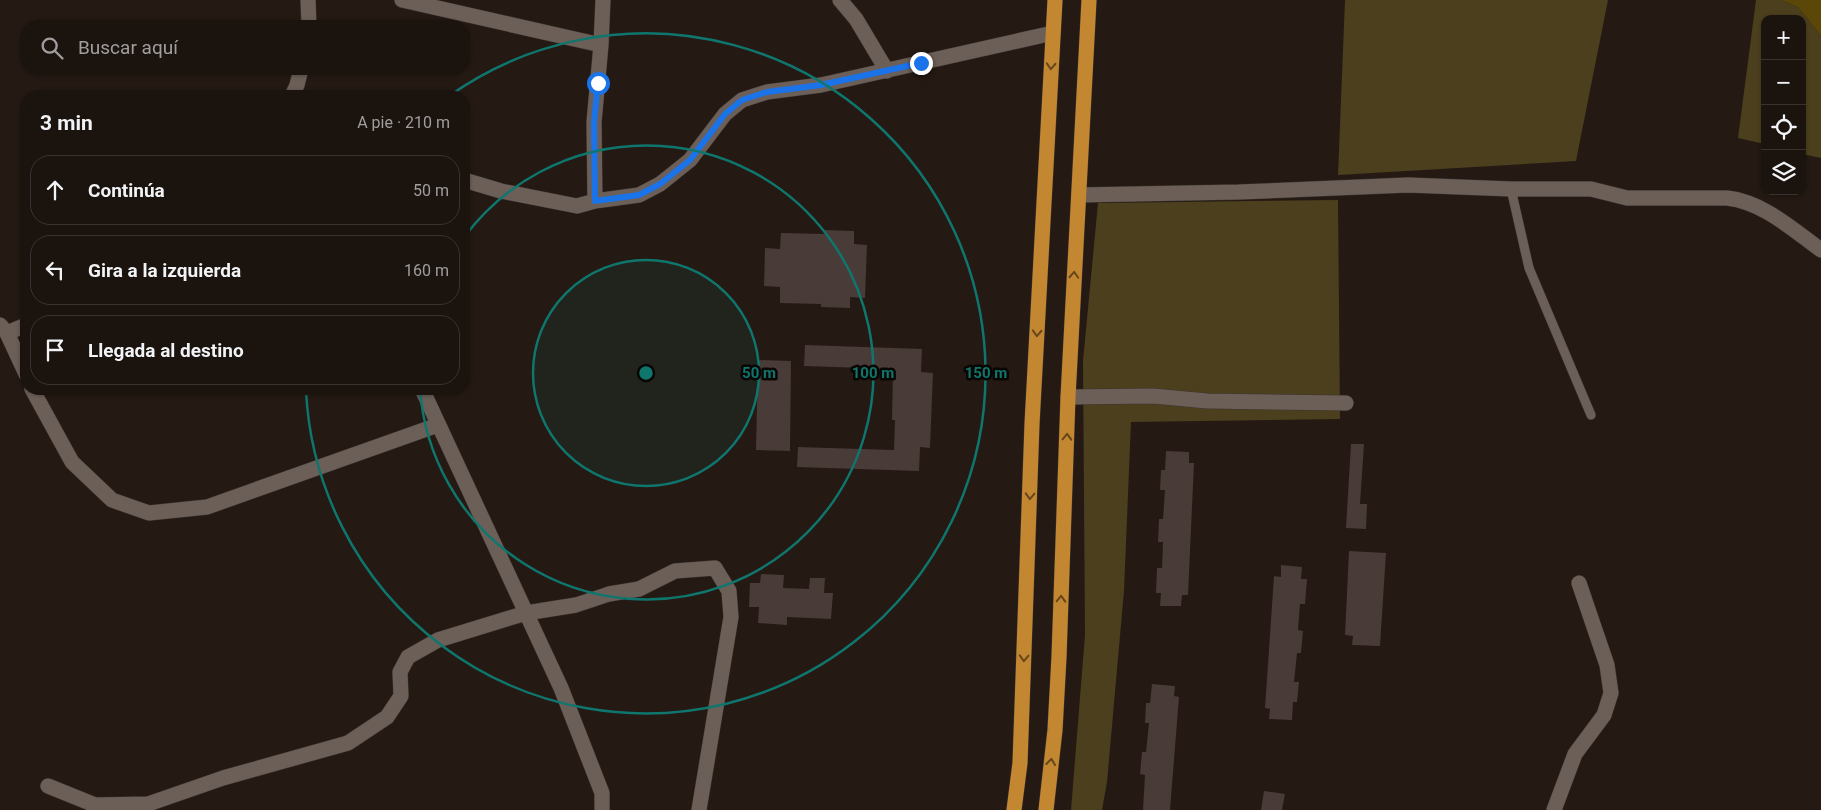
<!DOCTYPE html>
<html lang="es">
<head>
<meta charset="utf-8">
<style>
  :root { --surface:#1b130e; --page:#28201c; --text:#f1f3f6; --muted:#a09e9e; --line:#39322e }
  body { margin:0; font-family:Roboto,sans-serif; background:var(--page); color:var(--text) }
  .controls { position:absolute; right:15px; top:15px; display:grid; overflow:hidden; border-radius:10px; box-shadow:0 1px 4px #0004 }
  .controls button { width:45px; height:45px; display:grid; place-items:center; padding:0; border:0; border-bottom:1px solid var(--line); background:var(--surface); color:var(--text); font:25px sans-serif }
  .stop { position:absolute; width:15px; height:15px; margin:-11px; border:4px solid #1a73e8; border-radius:50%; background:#fff }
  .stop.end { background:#1a73e8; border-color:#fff; box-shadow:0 1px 5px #0008 }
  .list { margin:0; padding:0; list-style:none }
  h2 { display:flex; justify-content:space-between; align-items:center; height:65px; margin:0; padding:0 20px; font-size:21px }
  h2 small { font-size:16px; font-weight:400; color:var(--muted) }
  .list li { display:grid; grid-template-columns:32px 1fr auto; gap:15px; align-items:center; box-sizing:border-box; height:70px; margin:0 10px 10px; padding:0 10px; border:1px solid var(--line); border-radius:20px }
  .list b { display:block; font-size:19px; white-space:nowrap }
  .list em { font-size:16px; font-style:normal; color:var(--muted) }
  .icon { flex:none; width:28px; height:28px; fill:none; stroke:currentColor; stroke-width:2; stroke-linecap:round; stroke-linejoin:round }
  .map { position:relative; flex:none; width:1821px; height:810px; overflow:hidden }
  .search { position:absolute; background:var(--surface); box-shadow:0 1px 4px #0004; left:20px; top:20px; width:450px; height:55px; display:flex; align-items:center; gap:12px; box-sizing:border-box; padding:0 18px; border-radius:20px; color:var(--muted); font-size:19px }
  .panel { position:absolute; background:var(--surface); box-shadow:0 1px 4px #0004; left:20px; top:90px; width:450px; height:305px; border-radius:20px }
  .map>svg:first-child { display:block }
  .green { fill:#4c3f1e }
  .forest { fill:#5b4708 }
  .building { fill:#493b38 }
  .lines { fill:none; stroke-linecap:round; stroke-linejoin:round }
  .service-casing { stroke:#3b3431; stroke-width:10 }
  .minor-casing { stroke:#3b3431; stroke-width:16 }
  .trunk-casing { stroke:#3b3431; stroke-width:16 }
  .service { stroke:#6c5f58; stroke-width:9 }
  .minor { stroke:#6c5f58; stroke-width:15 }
  .trunk { stroke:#c48731; stroke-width:15 }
  .oneway { stroke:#66461a }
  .route { stroke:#1a73e8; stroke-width:6 }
  .ring { fill:none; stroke:#0f766e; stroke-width:2.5 }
  .centre { fill:#0f766e; stroke:#090604; stroke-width:2.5 }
  .ring-label { font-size:15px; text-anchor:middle; font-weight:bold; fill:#0f766e; stroke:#090604; stroke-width:5; stroke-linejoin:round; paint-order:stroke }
</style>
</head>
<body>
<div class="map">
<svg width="1821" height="810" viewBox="0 0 1821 810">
  <rect width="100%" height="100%" fill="#241913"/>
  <path class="green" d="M1345,0H1608L1576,161L1338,175Z
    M1756,0H1782L1799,8L1821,36V158L1802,154V19H1765V144L1738,138Z
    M1338,200L1340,419L1131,422L1124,591L1107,782L1102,810H1071L1085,635L1083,361L1098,203Z"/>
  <path class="forest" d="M1782,0H1821V36L1799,8Z"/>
  <path class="building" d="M825,230L854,231V244L867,245L865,298L850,297V308L821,307V304L780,303V287L764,286L765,248L780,249L781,233L825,234Z
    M805,345L922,349L921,372L933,373L930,448L920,447L919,471L797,467L798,447L894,450L895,420H892L893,369L804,366Z
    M758,360L791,361L790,451L756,450Z
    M1351,444H1364L1360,504H1367L1366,529L1346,528Z
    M1166,451L1189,452V463H1194L1188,595H1182L1181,606H1160L1161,593H1156L1157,568H1162L1163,542H1158L1159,519H1163L1165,490H1160L1161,470H1165Z
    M1349,551L1386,553L1380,646L1352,645L1353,636L1345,635Z
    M1281,565L1302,567L1301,579H1307L1305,604H1300L1298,630L1303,631L1301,653H1297L1294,682H1299L1297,702H1293L1292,720L1269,719L1270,709L1265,708L1274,576L1281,577Z
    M761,574L784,575L783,588L809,589L810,578H825L824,593H833L831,619L787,617V625L758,623L759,607H749L750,583H760Z
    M1152,684L1175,686L1174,696L1179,697L1170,810H1143L1145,775L1140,774L1142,752H1146L1149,723H1145L1146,703H1150Z
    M1264,791L1285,794L1282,810H1261Z"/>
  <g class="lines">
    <defs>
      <path id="service" d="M1511,189L1529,268L1591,415"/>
      <path id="minor" d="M308,0L309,26
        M402,0L601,45
        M840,0L856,19L887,71
        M292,96L297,85L301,69
        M464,180L501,191L577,206L595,201L639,195L660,184L690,160L725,114L742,100L767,92L821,85L1053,33
        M1079,195L1239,192L1408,185L1511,189H1591L1627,198H1727C1763,202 1792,229 1821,250
        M595,201L594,122L601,45L603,0
        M0,325L7,333L26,374
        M7,333L26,325
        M32,389L72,462L112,500L149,513L207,507L438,425
        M422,389L561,688L602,793V810
        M1068,397L1153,396L1207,401L1346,403
        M48,786L95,805L148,804L223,778L348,743L387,717L401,696L400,672L408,657L438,640L526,613L576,605L609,594L639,589L675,571L715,568L729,591L731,617L699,810
        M1554,810L1575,754L1604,715L1611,693L1607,665L1579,583"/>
      <path id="trunk" d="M1014,810L1020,763L1032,424L1055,0
        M1046,810L1055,730L1059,657L1068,397L1089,0"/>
    </defs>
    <use href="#service" class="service-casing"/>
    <use href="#minor" class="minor-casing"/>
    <use href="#trunk" class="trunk-casing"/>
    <use href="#service" class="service"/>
    <use href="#minor" class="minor"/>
    <use href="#trunk" class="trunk"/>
  </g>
  <defs><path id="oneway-chevron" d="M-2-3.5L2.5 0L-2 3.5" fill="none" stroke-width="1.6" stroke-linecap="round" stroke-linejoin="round" transform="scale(1.25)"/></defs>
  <g class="oneway">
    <use href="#oneway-chevron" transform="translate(1051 66) rotate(93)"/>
    <use href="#oneway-chevron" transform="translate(1074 275) rotate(-87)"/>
    <use href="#oneway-chevron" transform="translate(1037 333) rotate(93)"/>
    <use href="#oneway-chevron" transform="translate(1067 437) rotate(-88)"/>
    <use href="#oneway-chevron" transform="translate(1030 496) rotate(92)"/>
    <use href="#oneway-chevron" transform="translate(1061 599) rotate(-88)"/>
    <use href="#oneway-chevron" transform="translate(1024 658) rotate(92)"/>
    <use href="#oneway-chevron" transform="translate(1051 762) rotate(-84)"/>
  </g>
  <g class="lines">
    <path class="route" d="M598,83L594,122L595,201L639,195L660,184L690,160L725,114L742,100L767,92L821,85L921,63"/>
  </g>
  <circle cx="646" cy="373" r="113" fill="#0f766e" fill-opacity=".12"/>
  <g class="ring">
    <circle cx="646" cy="373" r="113"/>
    <path d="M465 236A227 227 0 1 1 420 389"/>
    <path d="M449 96A340 340 0 1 1 306 391"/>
  </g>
  <circle cx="646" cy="373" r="8" class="centre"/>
  <g class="ring-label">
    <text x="759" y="378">50 m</text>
    <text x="873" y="378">100 m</text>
    <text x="986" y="378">150 m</text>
  </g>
</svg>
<div class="controls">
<button>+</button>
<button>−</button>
<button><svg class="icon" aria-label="locate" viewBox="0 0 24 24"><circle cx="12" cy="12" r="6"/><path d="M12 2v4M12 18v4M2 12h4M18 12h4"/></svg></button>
<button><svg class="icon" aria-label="layers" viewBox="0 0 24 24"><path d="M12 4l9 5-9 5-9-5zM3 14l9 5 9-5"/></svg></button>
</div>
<div class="stop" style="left:598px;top:83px"></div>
<div class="stop end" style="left:921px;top:63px"></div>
<div class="search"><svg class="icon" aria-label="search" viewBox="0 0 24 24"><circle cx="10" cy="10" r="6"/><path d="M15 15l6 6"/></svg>Buscar aquí</div>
<section class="panel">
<h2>3 min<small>A pie · 210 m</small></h2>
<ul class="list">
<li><svg class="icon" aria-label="ahead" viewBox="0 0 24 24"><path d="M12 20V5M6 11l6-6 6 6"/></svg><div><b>Continúa</b></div><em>50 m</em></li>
<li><svg class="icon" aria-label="left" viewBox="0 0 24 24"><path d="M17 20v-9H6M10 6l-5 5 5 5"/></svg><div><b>Gira a la izquierda</b></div><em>160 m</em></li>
<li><svg class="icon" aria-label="arrive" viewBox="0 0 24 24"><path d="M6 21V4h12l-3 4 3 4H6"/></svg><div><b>Llegada al destino</b></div></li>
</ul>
</section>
</div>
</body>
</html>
